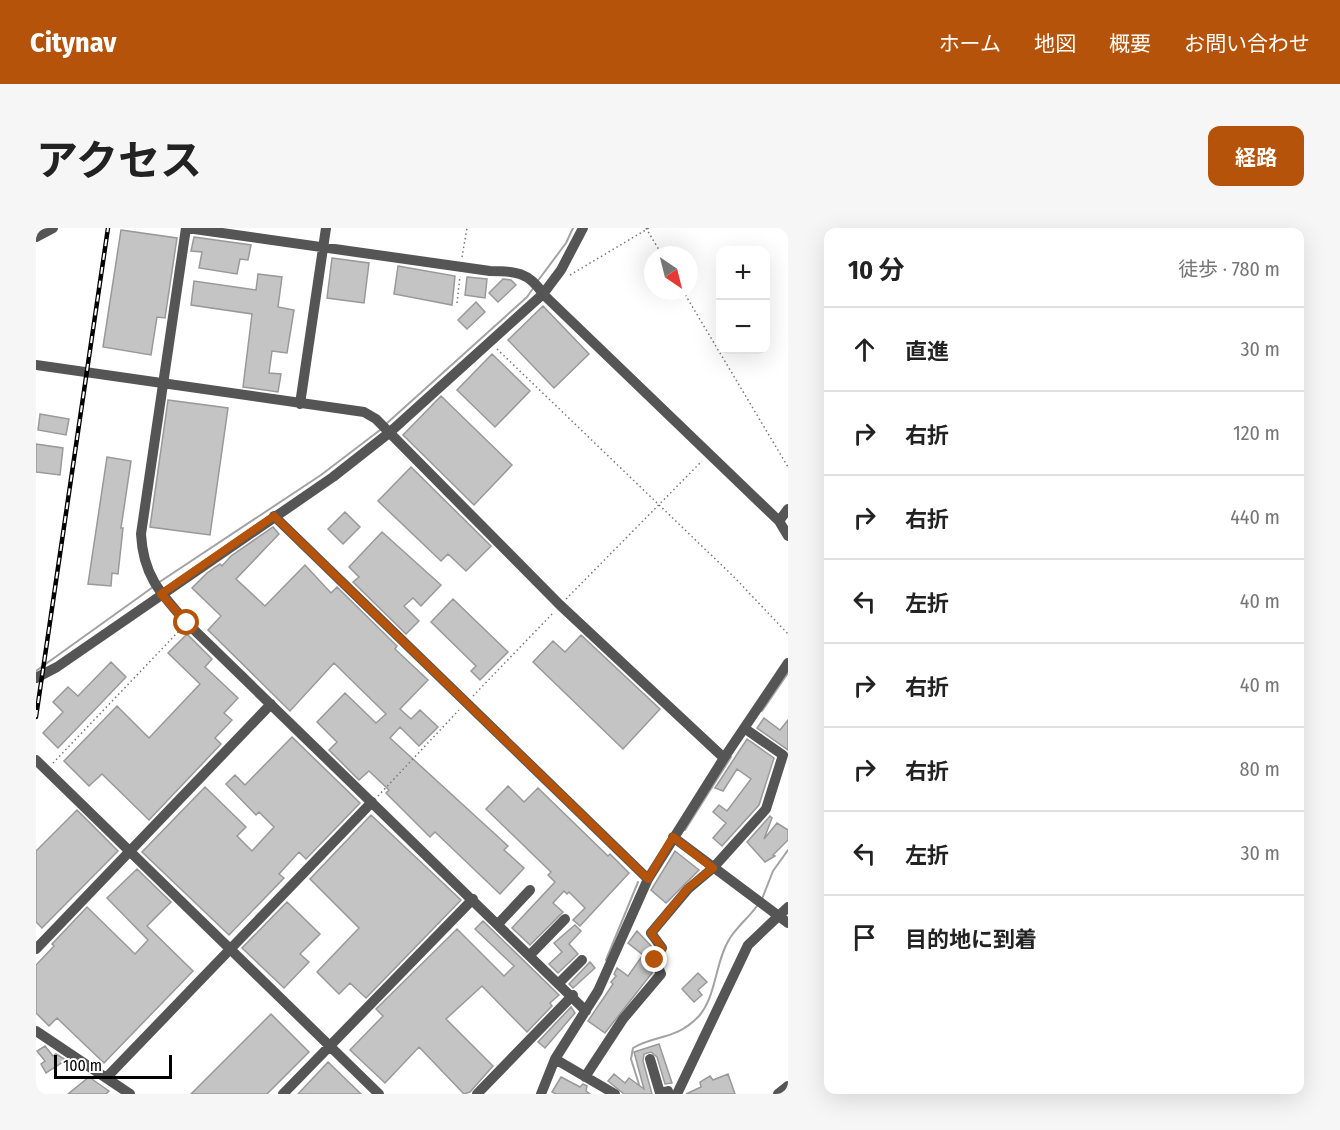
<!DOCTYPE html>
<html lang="ja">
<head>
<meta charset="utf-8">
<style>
  :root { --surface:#fff; --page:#f6f6f6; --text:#222; --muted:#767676; --line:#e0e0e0; --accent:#b45309 }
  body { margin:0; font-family:"Fira Sans Condensed","Noto Sans JP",sans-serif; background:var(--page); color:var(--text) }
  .controls { position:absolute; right:18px; top:18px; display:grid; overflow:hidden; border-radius:12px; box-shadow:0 6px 24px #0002 }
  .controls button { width:54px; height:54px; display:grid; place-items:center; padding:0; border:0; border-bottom:2px solid var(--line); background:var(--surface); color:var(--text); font:30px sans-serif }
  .compass { position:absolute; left:608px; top:18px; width:54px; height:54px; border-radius:50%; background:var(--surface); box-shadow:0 6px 24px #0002; rotate:145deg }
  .scale { position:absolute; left:18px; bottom:15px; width:118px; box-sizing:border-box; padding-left:6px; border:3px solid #000; border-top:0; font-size:16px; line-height:21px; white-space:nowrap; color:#000; -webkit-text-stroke:4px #fff; paint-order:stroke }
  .stop { position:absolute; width:18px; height:18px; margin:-14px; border:4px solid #b45309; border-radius:50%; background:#fff }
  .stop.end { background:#b45309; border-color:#fff; box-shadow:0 2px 6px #0008 }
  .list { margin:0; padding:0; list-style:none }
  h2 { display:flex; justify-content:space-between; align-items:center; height:78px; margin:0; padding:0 24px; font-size:26px }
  h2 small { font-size:20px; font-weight:400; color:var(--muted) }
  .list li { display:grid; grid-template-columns:39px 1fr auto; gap:18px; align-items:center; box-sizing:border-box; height:84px; padding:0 24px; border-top:2px solid var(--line) }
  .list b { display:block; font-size:22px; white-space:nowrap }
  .list em { font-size:20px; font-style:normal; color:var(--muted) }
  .icon { flex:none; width:33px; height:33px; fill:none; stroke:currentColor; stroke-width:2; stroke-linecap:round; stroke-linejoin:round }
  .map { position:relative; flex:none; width:752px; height:866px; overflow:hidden; border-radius:12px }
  header { display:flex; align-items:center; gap:36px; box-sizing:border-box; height:84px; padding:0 30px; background:var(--accent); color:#fff }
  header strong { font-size:28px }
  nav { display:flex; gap:33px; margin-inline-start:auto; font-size:21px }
  .intro { display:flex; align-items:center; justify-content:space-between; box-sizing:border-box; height:144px; padding:0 36px }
  h1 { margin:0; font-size:42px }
  .button { padding:15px 27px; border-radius:12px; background:var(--accent); color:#fff; font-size:21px; font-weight:700 }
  main { display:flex; gap:36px; padding:0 36px }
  aside { flex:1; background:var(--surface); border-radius:12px; box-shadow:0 6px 24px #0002 }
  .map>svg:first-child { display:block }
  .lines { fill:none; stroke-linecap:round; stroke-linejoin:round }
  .stream { stroke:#a3a3a3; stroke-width:2 }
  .building { fill:#c4c4c4; stroke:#999; stroke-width:1.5 }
  .path { stroke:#777; stroke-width:1.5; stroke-dasharray:1.5 3; stroke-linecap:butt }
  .minor { stroke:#555; stroke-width:10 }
  .rail-casing { stroke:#000; stroke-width:4.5 }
  .rail { stroke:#fff; stroke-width:2; stroke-dasharray:7; stroke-linecap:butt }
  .route { stroke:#b45309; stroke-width:8 }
</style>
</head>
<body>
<header>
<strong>Citynav</strong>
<nav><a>ホーム</a><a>地図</a><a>概要</a><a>お問い合わせ</a></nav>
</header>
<div class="intro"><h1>アクセス</h1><a class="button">経路</a></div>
<main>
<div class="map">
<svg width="752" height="866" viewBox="0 0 752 866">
  <rect width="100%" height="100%" fill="#fff"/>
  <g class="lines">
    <path class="stream" d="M501,54L530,15L537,0
      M350,196L491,69L498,59
      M122,355L285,247L344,202
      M0,443L117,359
      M726,483L752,445
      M649,602L695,529
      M726,671L737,643L752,622
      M570,732L602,654
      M606,866L595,831L597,820C621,806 639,813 663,788C681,767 679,733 694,710C701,699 713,689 721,678"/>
  </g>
  <path class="building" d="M85,2L141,10L129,90L121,89L115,127L67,119Z
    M158,9L215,17L212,32L204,31L201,46L163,40L166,24L155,23Z
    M296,30L333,35L328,75L291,70Z
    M362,38L419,48L416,77L358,66Z
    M222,46L246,49L242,79L258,82L251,125L236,123L233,145L245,146L242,164L207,159L216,86L155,77L158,53L220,62Z
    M431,49L451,51L449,70L429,67Z
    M467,51L475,52L480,57L462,74L453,65Z
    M440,74L449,84L431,101L422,92Z
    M507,78L553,126L518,160L472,112Z
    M456,126L494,163L459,199L421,162Z
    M405,168L476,237L438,277L367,207Z
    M132,172L192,180L174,307L114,299Z
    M4,186L33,191L30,207L2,202Z
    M0,216L27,220L24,247L0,244Z
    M71,229L95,233L85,300H87L82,346L76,345L75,358L52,356Z
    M375,239L455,318L430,343L412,326L405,333L342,273Z
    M309,284L324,299L307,316L292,301Z
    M237,299L243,306L200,351L229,378L269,337L295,365L301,359L361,418L359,421L392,452L364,481L375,491L384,482L402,499L383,518L364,499L354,510L472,618L468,622L488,640L464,666L399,604L394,609L350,565L353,562L333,543L323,552L293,522L301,514L281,494L309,465L340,495L350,486L298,435L254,483L172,402L185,388L156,360L171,345L184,336L186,338L195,328Z
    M346,304L405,357L385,378L377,370L368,378L383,393L370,406L317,354L323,349L313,339Z
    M417,371L472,424L444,452L435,443L440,438L395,394Z
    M151,406L176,431L169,439L202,470L188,485L196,492L179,510L185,516L113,592L66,546L53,558L28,533L81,478L113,510L164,456L132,425Z
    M545,407L624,481L587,521L497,434L517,413L529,424Z
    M75,434L90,449L22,520L7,505L27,484L17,474L32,459L42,468Z
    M728,490L744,502L752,492V522L721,500Z
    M256,509L324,575L270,631L263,624L243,646L248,650L193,707L106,624L169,559L210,599L201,608L216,623L238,599L223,584L220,587L190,556L199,547L209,557Z
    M711,511L738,530L723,577L686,618L677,610L690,595L677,584L683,577L691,583L715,551L701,541L687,563L679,560Z
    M472,558L488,574L502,560L572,628L574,626L593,645L544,698L537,692L549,680L533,664L531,666L528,663L517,675L527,684L494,717L476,700L519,654L512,647L515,644L450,581Z
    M41,582L82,623L6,700L0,694V623Z
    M335,587L425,672L330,770L314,755L303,766L281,744L323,700L274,651Z
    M734,588L736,590L728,611L741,595L752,602V612L737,627L739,628L729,634L711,614Z
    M639,623L663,642L630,675L615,662Z
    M101,641L135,674L111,698L157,743L68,835L21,790L13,798L0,785V737L18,718L16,716L51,679L99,726L112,712L71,670Z
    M251,674L284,706L264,726L273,734L248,760L206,720Z
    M447,693L523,767L514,775L516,778L491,804L446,758L410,791L457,838L434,864L428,866L383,819L349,855L314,822L347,788L340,781L421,701L468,748L478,738L439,701Z
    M539,697L545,703L533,716L542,726L522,745L513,736L526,724L518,715Z
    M601,703L617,720L611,733L616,745L569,805L552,793L577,756L575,754L580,748L578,746L581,740L592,748L607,727L592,715Z
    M554,734L559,740L537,760L533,756Z
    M662,745L671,754L662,762L666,767L658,774L646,761Z
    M535,779L539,785L509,820L502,814Z
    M235,786L273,824L231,866H155Z
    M623,816L636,855L629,856L621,829L615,824L608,826L607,833L616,866H588L572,853L578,846L589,855L593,850L608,861L598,824Z
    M9,818L17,828L20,826L30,832L10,845L5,836L9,833L1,823Z
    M292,834L325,866H262Z
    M692,846L699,866H650L665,859L664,854L674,848L677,852Z
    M53,849L73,863L70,866H32Z
    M525,849L544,859L547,856L551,858L550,863L554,866H520L516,864Z"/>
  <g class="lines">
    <path class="path" d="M610,0L626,27
      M426,29L431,0
      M534,47L613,0
      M647,63L752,239
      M421,75L424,48
      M461,121L698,349L752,406
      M530,371L666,233
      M437,468L517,385
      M17,535L144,402
      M342,568L423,482"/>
    <path class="minor" d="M150,0L105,306C107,347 124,365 151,395L550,783
      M151,0L454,43C479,43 493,44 507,66L743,293L752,308
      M0,9L17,0
      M0,137L328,184L340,191L524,377L688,530
      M264,176L290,0
      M238,288L612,651
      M743,293L752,281
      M0,450L21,439L297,249L353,205L507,66L525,42L547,0
      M0,532L343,866
      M637,609L752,695
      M462,696L494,662
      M0,721L235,476
      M494,727L529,691
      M523,755L546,732
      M0,803L94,866
      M519,831L579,866
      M614,831L624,865L632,863L633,866
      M549,849L587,791L625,746L619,732L626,720L615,705L652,661L677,640L730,581L747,527L708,500
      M70,850L336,574
      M247,866L437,671
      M441,866L537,767
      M505,866L519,831L562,763L612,651L688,530L752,435
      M641,866L712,717L752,679
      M742,866L752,858"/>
    <defs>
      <path id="rail" d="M0,489L72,0"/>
    </defs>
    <use href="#rail" class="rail-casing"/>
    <use href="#rail" class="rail"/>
  </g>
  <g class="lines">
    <path class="route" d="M151,395L125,366L238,288L612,651L637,609L677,640L652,660L615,705L626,720L619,732"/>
  </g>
</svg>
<div class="controls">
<button>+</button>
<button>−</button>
</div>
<svg class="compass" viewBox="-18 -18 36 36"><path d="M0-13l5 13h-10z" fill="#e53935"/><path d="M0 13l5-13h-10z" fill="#767676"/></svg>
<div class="scale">100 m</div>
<div class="stop" style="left:151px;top:395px"></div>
<div class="stop end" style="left:619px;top:732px"></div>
</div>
<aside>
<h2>10 分<small>徒歩 · 780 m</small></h2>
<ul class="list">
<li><svg class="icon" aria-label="ahead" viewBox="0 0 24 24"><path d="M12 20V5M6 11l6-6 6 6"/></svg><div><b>直進</b></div><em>30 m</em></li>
<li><svg class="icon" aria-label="right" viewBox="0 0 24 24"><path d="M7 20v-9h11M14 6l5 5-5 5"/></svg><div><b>右折</b></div><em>120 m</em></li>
<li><svg class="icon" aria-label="right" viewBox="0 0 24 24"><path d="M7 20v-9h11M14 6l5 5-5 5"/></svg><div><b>右折</b></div><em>440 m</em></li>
<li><svg class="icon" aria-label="left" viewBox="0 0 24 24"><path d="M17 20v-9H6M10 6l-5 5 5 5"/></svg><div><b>左折</b></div><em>40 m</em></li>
<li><svg class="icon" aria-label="right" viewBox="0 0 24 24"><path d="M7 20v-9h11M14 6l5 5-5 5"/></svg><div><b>右折</b></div><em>40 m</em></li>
<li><svg class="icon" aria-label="right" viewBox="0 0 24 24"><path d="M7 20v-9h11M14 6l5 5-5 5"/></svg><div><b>右折</b></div><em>80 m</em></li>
<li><svg class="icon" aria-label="left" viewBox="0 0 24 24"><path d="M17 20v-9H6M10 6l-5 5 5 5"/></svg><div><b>左折</b></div><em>30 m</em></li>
<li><svg class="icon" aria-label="arrive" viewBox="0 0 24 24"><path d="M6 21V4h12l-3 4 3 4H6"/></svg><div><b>目的地に到着</b></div></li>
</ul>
</aside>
</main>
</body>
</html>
